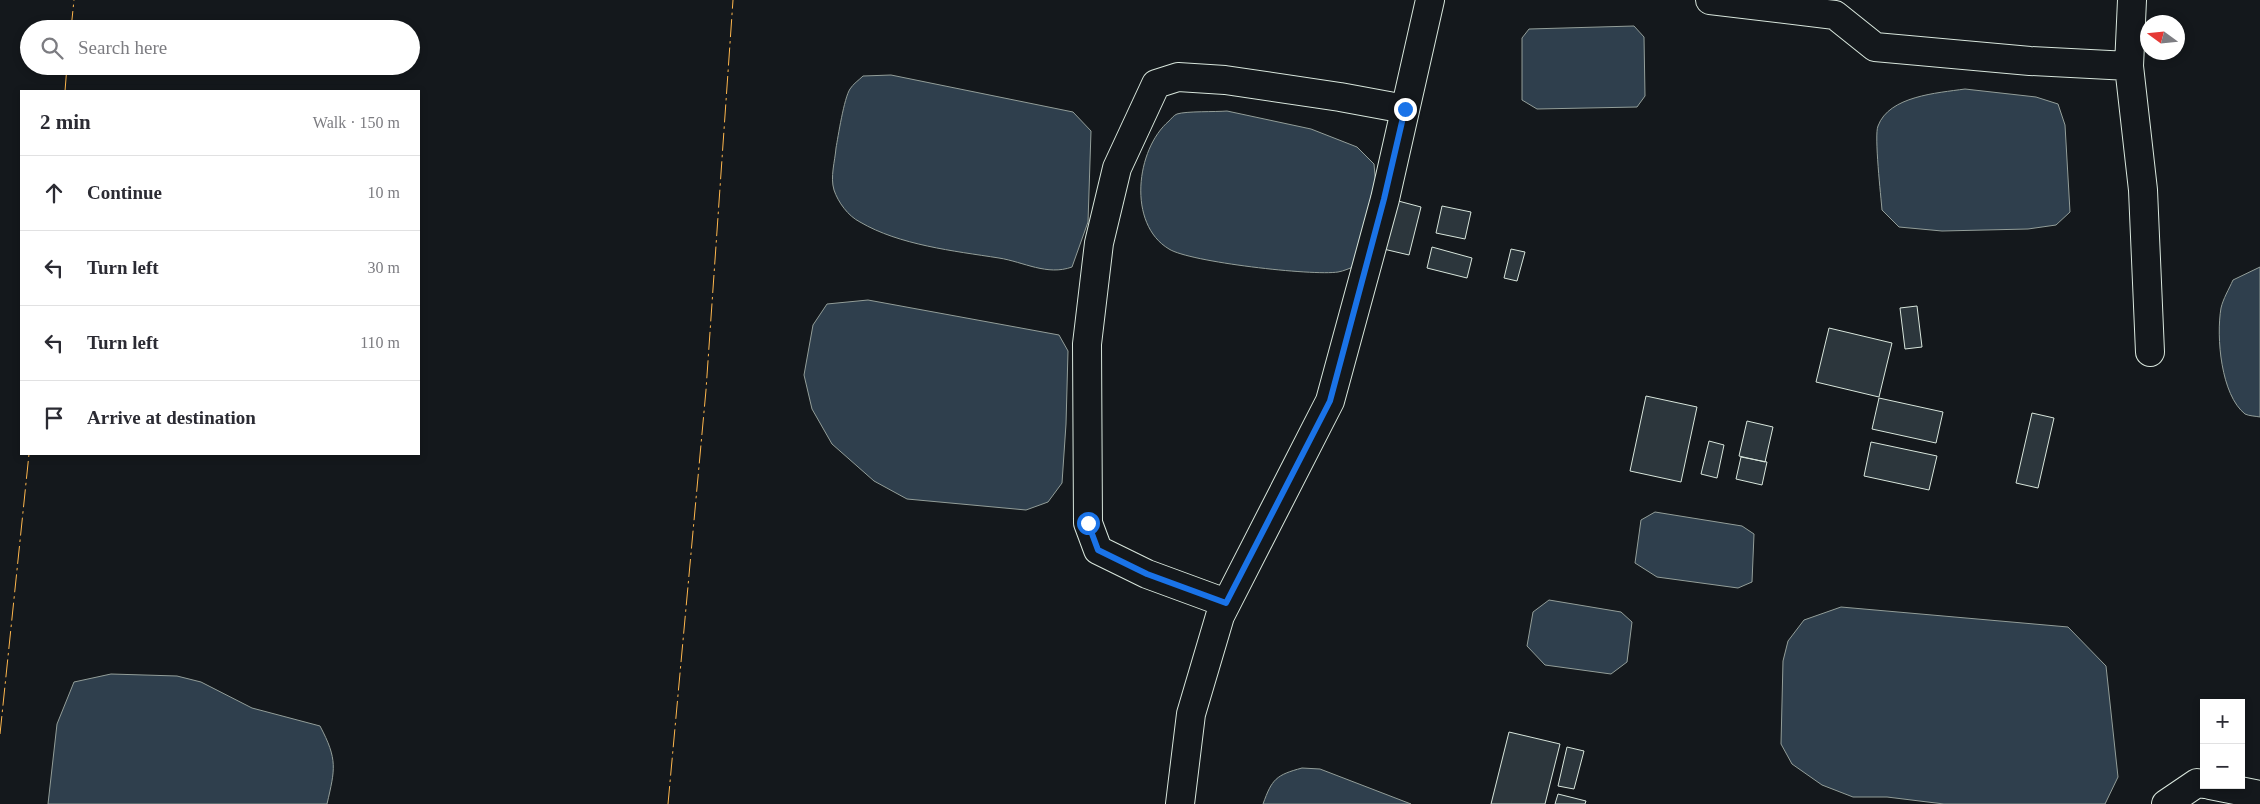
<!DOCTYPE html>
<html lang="en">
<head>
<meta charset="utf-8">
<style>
  :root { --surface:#fff; --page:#f2f2f3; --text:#2b2b33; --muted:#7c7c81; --line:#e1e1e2 }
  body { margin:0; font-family:Georgia,serif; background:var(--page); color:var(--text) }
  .controls { position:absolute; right:15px; bottom:15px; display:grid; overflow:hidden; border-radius:0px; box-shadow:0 2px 8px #0003 }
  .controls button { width:45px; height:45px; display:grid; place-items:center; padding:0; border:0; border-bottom:1px solid var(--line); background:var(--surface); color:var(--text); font:25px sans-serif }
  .compass { position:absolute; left:2140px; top:15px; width:45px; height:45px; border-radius:50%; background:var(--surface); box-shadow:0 2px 8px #0003; rotate:285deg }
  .stop { position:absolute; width:15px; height:15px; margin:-11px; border:4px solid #1a73e8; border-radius:50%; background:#fff }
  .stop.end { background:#1a73e8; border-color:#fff; box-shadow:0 1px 5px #0008 }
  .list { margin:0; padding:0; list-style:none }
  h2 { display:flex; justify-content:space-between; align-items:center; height:65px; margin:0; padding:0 20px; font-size:21px }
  h2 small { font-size:16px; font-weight:400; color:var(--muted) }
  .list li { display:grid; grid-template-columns:32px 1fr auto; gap:15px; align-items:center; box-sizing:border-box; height:75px; padding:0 20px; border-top:1px solid var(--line) }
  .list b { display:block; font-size:19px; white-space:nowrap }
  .list em { font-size:16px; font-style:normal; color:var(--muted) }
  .icon { flex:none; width:28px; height:28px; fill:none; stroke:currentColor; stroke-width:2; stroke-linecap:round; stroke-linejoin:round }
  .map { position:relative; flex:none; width:2260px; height:804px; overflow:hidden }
  .search { position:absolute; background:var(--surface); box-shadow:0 2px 8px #0003; left:20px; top:20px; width:400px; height:55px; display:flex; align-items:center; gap:12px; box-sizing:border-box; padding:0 18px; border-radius:28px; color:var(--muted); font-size:19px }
  .panel { position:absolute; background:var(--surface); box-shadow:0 2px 8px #0003; left:20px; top:90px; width:400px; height:365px; border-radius:0px }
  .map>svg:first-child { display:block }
  .water { fill:#2f3f4d; stroke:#939e99 }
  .building { fill:#2c363c; stroke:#d8e6dc }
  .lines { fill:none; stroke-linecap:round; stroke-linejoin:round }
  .minor-casing { stroke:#d8e6dc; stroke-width:30 }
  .minor { stroke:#14181c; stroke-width:28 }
  .power { stroke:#ffb74d; stroke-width:1; stroke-dasharray:18 4 2.5 4; stroke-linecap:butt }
  .route { stroke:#1a73e8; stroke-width:6 }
</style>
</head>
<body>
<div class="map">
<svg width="2260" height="804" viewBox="0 0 2260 804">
  <rect width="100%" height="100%" fill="#14181c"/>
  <path class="water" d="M1634,26L1644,37L1645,96L1637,107L1537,109L1522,100V38L1529,29Z
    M891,75L1073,112L1091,131L1088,222L1072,267C1047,276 1024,262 999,258C954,251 899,245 860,222C848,216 838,202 834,190C830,177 835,161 836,148C838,137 844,98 850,89C853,84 859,80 863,76Z
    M1965,89L2036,97L2058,104L2065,125L2070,212L2056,225L2028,229L1942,231L1899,227L1882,210C1881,197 1874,135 1878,126C1889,96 1937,93 1965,89Z
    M1227,111L1311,129L1357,147L1374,164L1377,198L1356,266C1350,268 1344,271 1338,272C1313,276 1189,262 1169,249C1127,224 1136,149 1169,121C1171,119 1174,115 1177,114C1186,111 1216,112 1227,111Z
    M2260,267V417C2255,416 2249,416 2245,414C2221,395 2216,337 2221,308C2223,299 2229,289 2233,280Z
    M868,300L1059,335L1068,351L1066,424L1062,483L1048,502L1026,510L907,499L874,481L832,444L812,409L804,375L813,325L827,304Z
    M1655,512L1742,526L1754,534L1752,582L1738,588L1657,577L1635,563L1641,520Z
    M1549,600L1621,612L1632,622L1627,662L1611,674L1545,665L1527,646L1533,612Z
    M1841,607L2068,627L2106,666L2118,777L2105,804H1944L1887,797H1853L1822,785L1792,764L1781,744L1783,661L1788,641L1804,620Z
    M111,674L177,676L201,682L252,708L320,726C338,760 335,769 327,804H48L57,724L74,682Z
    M1302,768L1320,769L1411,804H1263C1272,779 1276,775 1302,768Z"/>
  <path class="building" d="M1387,198L1421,207L1409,255L1375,247Z
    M1442,206L1471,212L1465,239L1436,233Z
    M1432,247L1472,258L1467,278L1427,268Z
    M1511,249L1525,252L1517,281L1504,278Z
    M1917,306L1922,347L1905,349L1900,308Z
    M1829,328L1892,343L1879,397L1816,382Z
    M1646,396L1697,407L1681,482L1630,471Z
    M1879,398L1943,412L1936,443L1872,429Z
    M2032,413L2054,418L2038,488L2016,483Z
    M1747,421L1773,427L1765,462L1739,456Z
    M1709,441L1724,445L1717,478L1701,474Z
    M1871,442L1937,456L1929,490L1864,476Z
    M1741,457L1767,462L1762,485L1736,479Z
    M1509,732L1560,744L1545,804H1491Z
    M1567,747L1584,751L1574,789L1558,786Z
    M1558,794L1586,801L1585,804H1555Z"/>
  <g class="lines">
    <defs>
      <path id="minor" d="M1710,0L1835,15L1875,47L2030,61L2129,66
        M2132,0L2129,66L2143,190L2150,352
        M1226,603L1147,574L1098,550L1088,523L1087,344L1099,243L1117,168L1156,84L1178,77L1225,80L1340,97L1405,109
        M2210,785L2260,795
        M1180,804L1191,714L1220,616L1330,401L1385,199L1430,0
        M2166,804L2197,783L2204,784"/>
    </defs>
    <use href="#minor" class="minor-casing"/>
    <use href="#minor" class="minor"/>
    <path class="power" d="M71,29L74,0
      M65,91L67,66
      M0,734L29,454
      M668,804L706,390L733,0"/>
  </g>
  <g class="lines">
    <path class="route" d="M1088,523L1098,550L1147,574L1226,603L1330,401L1384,199L1405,109"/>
  </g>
</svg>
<div class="controls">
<button>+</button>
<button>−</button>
</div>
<svg class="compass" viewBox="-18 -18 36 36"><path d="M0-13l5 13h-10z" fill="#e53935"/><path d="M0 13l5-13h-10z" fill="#7c7c81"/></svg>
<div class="stop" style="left:1088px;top:523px"></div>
<div class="stop end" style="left:1405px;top:109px"></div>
<div class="search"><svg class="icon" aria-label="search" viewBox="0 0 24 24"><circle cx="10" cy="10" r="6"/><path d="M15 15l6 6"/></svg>Search here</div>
<section class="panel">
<h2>2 min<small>Walk · 150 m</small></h2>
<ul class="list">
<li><svg class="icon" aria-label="ahead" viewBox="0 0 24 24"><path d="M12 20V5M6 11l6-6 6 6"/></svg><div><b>Continue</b></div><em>10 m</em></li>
<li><svg class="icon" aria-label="left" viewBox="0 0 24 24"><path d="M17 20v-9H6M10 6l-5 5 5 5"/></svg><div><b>Turn left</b></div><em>30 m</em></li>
<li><svg class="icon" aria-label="left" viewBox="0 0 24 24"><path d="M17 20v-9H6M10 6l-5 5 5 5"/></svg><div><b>Turn left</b></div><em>110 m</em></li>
<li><svg class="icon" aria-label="arrive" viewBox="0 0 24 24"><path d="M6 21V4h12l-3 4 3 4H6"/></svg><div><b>Arrive at destination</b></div></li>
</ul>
</section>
</div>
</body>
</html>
